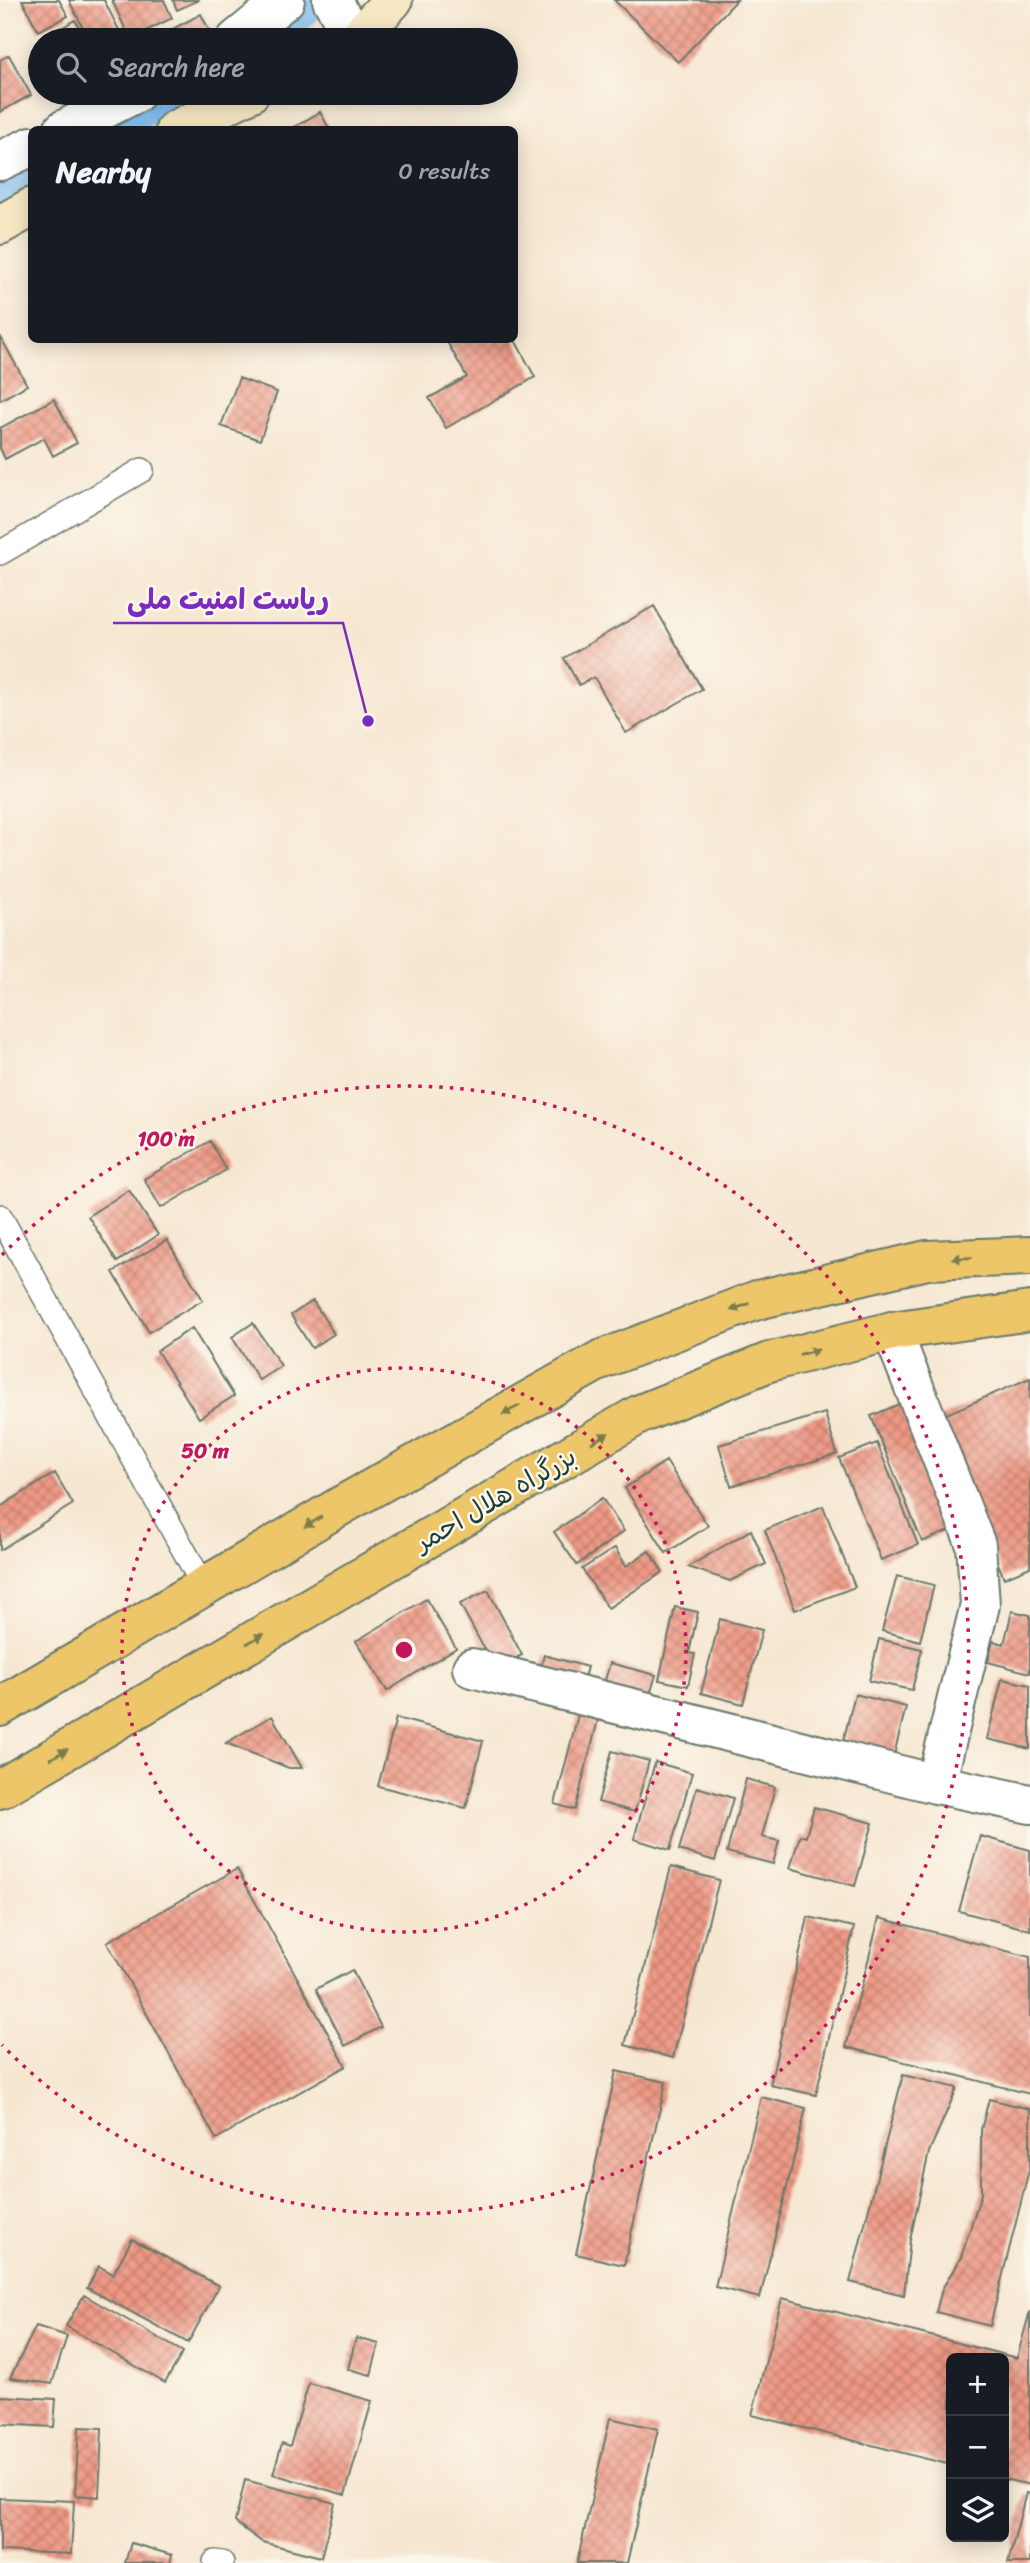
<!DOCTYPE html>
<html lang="en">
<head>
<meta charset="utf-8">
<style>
  :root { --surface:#171b24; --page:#242831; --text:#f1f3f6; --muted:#9ea1a6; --line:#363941 }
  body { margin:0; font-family:Sriracha,"Playpen Sans Arabic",sans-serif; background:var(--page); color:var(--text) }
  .controls { position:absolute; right:21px; bottom:21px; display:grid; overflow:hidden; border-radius:10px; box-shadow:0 4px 18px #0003 }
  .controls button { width:63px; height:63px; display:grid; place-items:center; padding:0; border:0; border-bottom:2px solid var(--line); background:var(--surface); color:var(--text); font:35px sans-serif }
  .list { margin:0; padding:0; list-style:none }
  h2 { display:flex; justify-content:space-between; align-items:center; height:91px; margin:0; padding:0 28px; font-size:30px }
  h2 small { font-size:23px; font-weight:400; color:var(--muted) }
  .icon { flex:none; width:38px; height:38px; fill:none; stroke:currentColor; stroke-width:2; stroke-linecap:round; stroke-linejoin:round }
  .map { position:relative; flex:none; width:1030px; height:2563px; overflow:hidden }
  .search { position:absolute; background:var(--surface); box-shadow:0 4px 18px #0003; left:28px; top:28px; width:490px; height:77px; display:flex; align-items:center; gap:18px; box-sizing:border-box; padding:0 24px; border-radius:38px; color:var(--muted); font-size:26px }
  .panel { position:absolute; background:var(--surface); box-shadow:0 4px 18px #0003; left:28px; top:126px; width:490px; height:217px; border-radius:10px }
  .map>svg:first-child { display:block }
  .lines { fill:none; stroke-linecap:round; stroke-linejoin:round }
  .canal { stroke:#7bbaef; stroke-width:40 }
  .building { fill:url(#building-cross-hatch) }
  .lane-casing { stroke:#6a786b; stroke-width:26 }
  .street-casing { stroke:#6a786b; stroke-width:42 }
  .secondary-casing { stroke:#6a786b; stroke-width:42 }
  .highway-casing { stroke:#6a786b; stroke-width:42 }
  .lane { stroke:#fff; stroke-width:23 }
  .street { stroke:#fff; stroke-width:38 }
  .secondary { stroke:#f7e8c3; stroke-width:38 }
  .highway { stroke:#ecc669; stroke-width:38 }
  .oneway { fill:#7b7b4c }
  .ring { fill:none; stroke:#c2185b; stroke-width:3.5; stroke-dasharray:3.5 7 }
  .labels { text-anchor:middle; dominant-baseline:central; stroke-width:5; stroke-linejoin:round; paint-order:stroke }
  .street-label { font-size:26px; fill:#1f3d34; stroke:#fbf7ec }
  .centre { fill:#c2185b; stroke:#fbf7ec; stroke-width:3.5 }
  .ring-label { font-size:21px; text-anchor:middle; font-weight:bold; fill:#c2185b; stroke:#fbf7ec; stroke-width:5; stroke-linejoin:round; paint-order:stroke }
  .leader { fill:none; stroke:#7b2cbf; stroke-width:2.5 }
  .callout-dot { fill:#7b2cbf; stroke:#fbf7ec; stroke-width:2.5 }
  .callout-label { font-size:28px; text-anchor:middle; font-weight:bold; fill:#7b2cbf; stroke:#fbf7ec; stroke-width:5; stroke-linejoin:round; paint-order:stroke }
</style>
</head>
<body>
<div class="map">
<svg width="1030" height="2563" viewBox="0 0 1030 2563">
  <defs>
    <pattern id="building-cross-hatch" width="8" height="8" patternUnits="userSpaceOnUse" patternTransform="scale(1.75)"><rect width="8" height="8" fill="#ef9985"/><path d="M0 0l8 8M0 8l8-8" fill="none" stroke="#c17e6e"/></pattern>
  </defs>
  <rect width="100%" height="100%" fill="#fbf7ec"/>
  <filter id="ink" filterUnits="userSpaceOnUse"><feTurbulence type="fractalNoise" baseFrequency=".0143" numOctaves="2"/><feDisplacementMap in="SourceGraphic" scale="14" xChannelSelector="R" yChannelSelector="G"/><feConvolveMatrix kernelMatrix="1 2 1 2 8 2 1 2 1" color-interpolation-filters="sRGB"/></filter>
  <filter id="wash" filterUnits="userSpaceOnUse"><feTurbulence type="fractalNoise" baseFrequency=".00686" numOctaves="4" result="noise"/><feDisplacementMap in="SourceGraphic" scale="28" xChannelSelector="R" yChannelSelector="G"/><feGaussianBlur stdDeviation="1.57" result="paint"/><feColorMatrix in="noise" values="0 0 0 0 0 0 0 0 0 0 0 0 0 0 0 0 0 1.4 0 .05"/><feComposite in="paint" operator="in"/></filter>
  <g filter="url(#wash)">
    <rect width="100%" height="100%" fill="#f6e7d1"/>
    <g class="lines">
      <path class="canal" d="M265,40L310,0
        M104,128L169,93
        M0,185L32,168"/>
    </g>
    <g id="blocks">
      <path class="building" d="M22,0H59L68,16L38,31Z
        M69,0H104L120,32L105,40H89Z
        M112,0H164L172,18L130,39Z
        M173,0H199L177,10Z
        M614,0H737L678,62Z
        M201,14L213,38L209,40H152Z
        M75,20L86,40H48L46,37Z
        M9,55L31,95L0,112V60Z
        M320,112L330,130H294L293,128Z
        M0,336L27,385L0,400Z
        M446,340H515L535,377L446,428L429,398L467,377Z
        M239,378L277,392L260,440L221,426Z
        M54,399L77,443L53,456L44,438L5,459L0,448V428Z
        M654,606L702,689L626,733L594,677L579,685L564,658Z
        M210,1141L226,1170L161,1208L144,1179Z
        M129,1190L158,1235L117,1262L88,1216Z
        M167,1240L203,1300L149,1332L113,1272Z
        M313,1301L334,1334L312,1348L291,1315Z
        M253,1323L281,1366L259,1380L232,1337Z
        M192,1328L234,1396L199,1418L157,1351Z
        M1030,1378V1567L1004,1578L937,1418Z
        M911,1399L963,1525L922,1542L871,1416Z
        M825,1413L837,1454L731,1486L719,1445Z
        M877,1443L918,1545L881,1560L839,1458Z
        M666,1461L708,1526L666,1553L625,1488Z
        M55,1473L73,1504L0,1550V1507Z
        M602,1498L624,1531L577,1565L554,1532Z
        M823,1506L855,1587L795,1610L765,1530Z
        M751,1530L766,1564L730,1581L688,1567Z
        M615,1548L626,1566L649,1551L663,1572L608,1608L582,1569Z
        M897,1576L934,1585L920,1641L882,1631Z
        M488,1590L522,1655L495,1669L460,1604Z
        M426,1599L456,1648L387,1691L356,1641Z
        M675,1607L698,1612L689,1653L695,1654L688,1686L659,1680Z
        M1012,1611L1030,1615V1673L988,1662L993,1641L1004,1644Z
        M720,1619L762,1630L743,1704L701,1693Z
        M879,1639L922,1649L912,1690L869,1681Z
        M544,1655L587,1667L580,1692L537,1680Z
        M610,1663L656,1675L647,1704L602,1691Z
        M1002,1679L1030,1685V1749L987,1739Z
        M855,1694L906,1707L892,1763L841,1750Z
        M578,1715L598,1720L575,1810L555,1804Z
        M272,1716L302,1768H289L226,1743Z
        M396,1718L483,1741L466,1808L378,1786Z
        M612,1751L649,1761L635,1812L598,1802Z
        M655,1762L692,1773L670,1850L634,1839Z
        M746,1779L775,1787L762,1837L779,1841L773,1864L727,1852Z
        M697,1787L733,1798L715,1861L679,1850Z
        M814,1807L873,1823L855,1886L790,1868L800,1835L806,1837Z
        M980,1836L1030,1850V1930L959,1911Z
        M671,1867L719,1880L673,2058L625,2045Z
        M237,1869L346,2066L216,2139L107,1942Z
        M808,1917L854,1927L816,2095L770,2085Z
        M879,1918L1030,1957V2094L846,2047Z
        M352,1970L381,2027L345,2046L316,1989Z
        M616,2071L666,2082L624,2265L576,2254Z
        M903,2075L957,2088L929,2152L910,2240L904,2295L850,2282Z
        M761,2097L806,2108L760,2298L715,2287Z
        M989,2099L1030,2109V2166L990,2326L936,2312L942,2289L961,2257L981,2194V2130Z
        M132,2239L219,2286L188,2343L87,2288L99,2266L113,2274Z
        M84,2295L183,2352L165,2383L66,2326Z
        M782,2298L1017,2358L1030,2311V2485L1004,2479V2358H951V2465L752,2415Z
        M36,2326L67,2336L52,2384L10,2378Z
        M356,2338L379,2344L371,2375L348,2369Z
        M309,2383L372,2401L345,2495L273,2474L282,2443L290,2446Z
        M0,2396L56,2399L54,2427L0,2424Z
        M610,2418L658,2429L627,2563H577Z
        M79,2427L102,2428L99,2497L75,2495Z
        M245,2480L335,2503L321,2557L262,2542L235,2522Z
        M1026,2493L1030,2494V2563H1008Z
        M0,2498L74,2501L71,2554L0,2551Z
        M131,2543L172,2555L170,2563H125Z"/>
    </g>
  </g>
  <g filter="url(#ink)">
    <use href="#blocks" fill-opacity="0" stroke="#6a786b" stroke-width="2"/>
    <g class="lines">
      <defs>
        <path id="lane" d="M0,553L142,470
          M0,1216L204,1587
          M215,2562L222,2563"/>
        <path id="street" d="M332,0L355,40
          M236,40L285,0
          M63,130L136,93
          M0,161L32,146
          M892,1331L976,1545L980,1605L936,1784
          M472,1668L936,1784L1030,1804"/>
        <path id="secondary" d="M356,40L393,0
          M175,130L250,93
          M0,225L32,207"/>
        <path id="highway" d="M0,1707L344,1504L600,1360L757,1300L927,1260L1030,1256
          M0,1789L640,1414L769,1362L892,1331L1030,1311"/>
      </defs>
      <use href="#lane" class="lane-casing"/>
      <use href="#street" class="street-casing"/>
      <use href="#secondary" class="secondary-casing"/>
      <use href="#highway" class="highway-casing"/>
      <use href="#lane" class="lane"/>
      <use href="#street" class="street"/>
      <use href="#secondary" class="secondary"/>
      <use href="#highway" class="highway"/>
    </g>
    <defs><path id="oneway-solid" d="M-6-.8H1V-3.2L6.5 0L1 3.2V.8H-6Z" transform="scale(1.75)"/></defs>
    <g class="oneway">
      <use href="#oneway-solid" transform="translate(962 1258) rotate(178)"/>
      <use href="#oneway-solid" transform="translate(740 1307) rotate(159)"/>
      <use href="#oneway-solid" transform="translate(809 1352) rotate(-14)"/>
      <use href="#oneway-solid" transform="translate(511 1410) rotate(151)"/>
      <use href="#oneway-solid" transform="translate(600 1438) rotate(-30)"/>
      <use href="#oneway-solid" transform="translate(313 1522) rotate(149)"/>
      <use href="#oneway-solid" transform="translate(255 1639) rotate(-30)"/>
      <use href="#oneway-solid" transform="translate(59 1754) rotate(-30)"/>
    </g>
  </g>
  <g class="ring">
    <circle cx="404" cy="1650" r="282"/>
    <path d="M2 1255A564 564 0 1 1 2 2045"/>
  </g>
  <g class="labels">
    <g class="street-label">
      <text transform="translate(495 1499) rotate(-30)">بزرگراه هلال احمر</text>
    </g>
  </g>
  <circle cx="404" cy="1650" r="10" class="centre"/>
  <g class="ring-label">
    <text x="166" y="1146">100 m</text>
    <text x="205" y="1458">50 m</text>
  </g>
  <path class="leader" d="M368 721L343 623H113"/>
  <circle class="callout-dot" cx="368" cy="721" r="7"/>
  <g class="callout-label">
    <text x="228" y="609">ریاست امنیت ملی</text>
  </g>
</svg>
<div class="controls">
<button>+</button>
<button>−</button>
<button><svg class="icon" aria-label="layers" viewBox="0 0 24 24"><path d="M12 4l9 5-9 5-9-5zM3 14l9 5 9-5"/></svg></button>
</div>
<div class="search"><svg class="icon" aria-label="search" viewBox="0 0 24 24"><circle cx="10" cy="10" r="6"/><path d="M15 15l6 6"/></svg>Search here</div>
<section class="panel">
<h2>Nearby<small>0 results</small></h2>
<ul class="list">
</ul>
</section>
</div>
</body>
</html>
